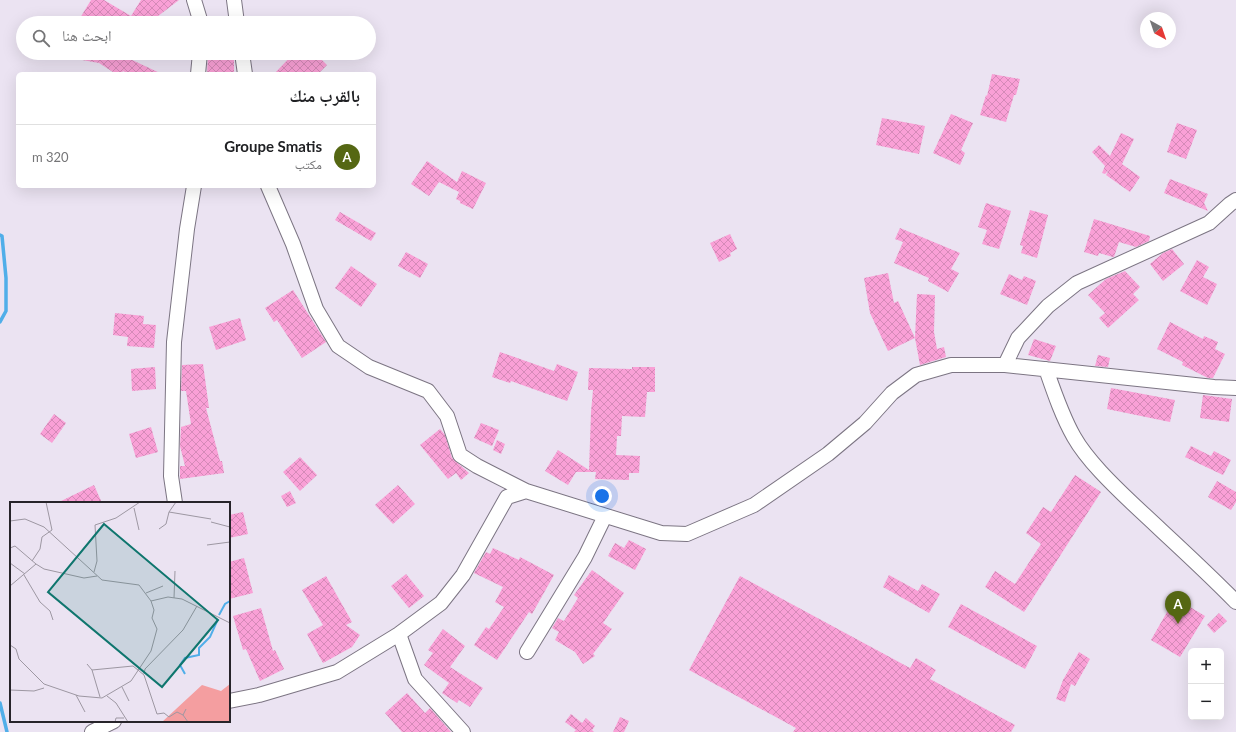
<!DOCTYPE html>
<html lang="ar">
<head>
<meta charset="utf-8">
<style>
  :root { --surface:#fff; --page:#f6f6f6; --text:#202124; --muted:#757577; --line:#e0e0e0; --accent:#556713 }
  body { margin:0; font-family:Lato,"Noto Naskh Arabic",sans-serif; background:var(--page); color:var(--text); direction:rtl }
  .controls { position:absolute; right:12px; bottom:12px; display:grid; overflow:hidden; border-radius:6px; box-shadow:0 4px 16px #0002 }
  .controls button { width:36px; height:36px; display:grid; place-items:center; padding:0; border:0; border-bottom:1px solid var(--line); background:var(--surface); color:var(--text); font:20px sans-serif }
  .compass { position:absolute; left:1140px; top:12px; width:36px; height:36px; border-radius:50%; background:var(--surface); box-shadow:0 4px 16px #0002; rotate:140deg }
  .you { position:absolute; left:602px; top:496px; width:14px; height:14px; margin:-10px; border:3px solid #fff; border-radius:50%; background:#1a73e8; box-shadow:0 0 0 6px #1a73e833 }
  .badge { display:grid; place-items:center; width:26px; height:26px; border-radius:50%; background:var(--accent); color:#fff; font-size:13px; font-weight:700 }
  .pin { position:absolute; translate:-50% -33px; filter:drop-shadow(0 1px 2px #0008) }
  .pin::after { content:''; position:absolute; top:21px; width:14px; height:12px; background:inherit; clip-path:polygon(0 0,100% 0,50% 100%) }
  .list { margin:0; padding:0; list-style:none }
  h2 { display:flex; justify-content:space-between; align-items:center; height:52px; margin:0; padding:0 16px; font-size:17px }
  h2 small { font-size:13px; font-weight:400; color:var(--muted) }
  .list li { display:grid; grid-template-columns:26px 1fr auto; gap:12px; align-items:center; box-sizing:border-box; height:64px; padding:0 16px; border-top:1px solid var(--line) }
  .list b { display:block; font-size:15px; white-space:nowrap }
  .list p { margin:0; font-size:13px; white-space:nowrap; color:var(--muted) }
  .list em { font-size:13px; font-style:normal; color:var(--muted) }
  .icon { flex:none; width:22px; height:22px; fill:none; stroke:currentColor; stroke-width:2; stroke-linecap:round; stroke-linejoin:round }
  .map { position:relative; flex:none; width:1236px; height:732px; overflow:hidden; direction:ltr }
  .search { position:absolute; background:var(--surface); box-shadow:0 4px 16px #0002; left:16px; top:16px; width:360px; height:44px; display:flex; align-items:center; gap:10px; box-sizing:border-box; padding:0 14px; border-radius:22px; color:var(--muted); font-size:15px }
  .panel { position:absolute; background:var(--surface); box-shadow:0 4px 16px #0002; left:16px; top:72px; width:360px; height:116px; border-radius:6px; direction:rtl }
  .map>svg:first-child { display:block }
  .lines { fill:none; stroke-linecap:round; stroke-linejoin:round }
  .stream { stroke:#50aee9; stroke-width:3.5 }
  .building { fill:url(#building-cross-hatch) }
  .minor-casing { stroke:#7c7583; stroke-width:16 }
  .minor { stroke:#fff; stroke-width:14 }
  .inset-river { fill:none; stroke:#50aee9; stroke-width:2 }
  .inset-road { fill:none; stroke:#9d97a2; stroke-width:1 }
  .view { fill:#0f766e; fill-opacity:0.15; stroke:#0f766e; stroke-width:2 }
  .inset-edge { fill:none; stroke:#27242a; stroke-width:2 }
</style>
</head>
<body>
<div class="map">
<svg width="1236" height="732" viewBox="0 0 1236 732">
  <defs>
    <pattern id="building-cross-hatch" width="8" height="8" patternUnits="userSpaceOnUse"><rect width="8" height="8" fill="#f9a0d6"/><path d="M0 0l8 8M0 8l8-8" fill="none" stroke="#d58ab8"/></pattern>
  </defs>
  <rect width="100%" height="100%" fill="#ebe3f2"/>
  <g class="lines">
    <path class="stream" d="M0,235L2,236L6,278V311L0,322
      M0,703L7,732"/>
  </g>
  <path class="building" d="M91,0H104L131,16L141,0H179L149,23H77Z
    M71,53H134L130,59L162,74H129L123,71L121,74H116L99,63L71,58Z
    M294,53H315L327,65L318,74H274Z
    M208,56L234,57V74H207Z
    M992,74L1020,79L1016,95H1014L1006,122L980,115L986,95L987,96Z
    M951,114L973,123L961,150L965,153L960,165L933,153Z
    M882,118L925,126L919,154L876,145Z
    M1177,123L1197,130L1186,159L1167,152Z
    M1121,133L1134,139L1122,164L1140,177L1130,192L1106,175L1109,170L1105,174L1102,173L1105,166L1092,152L1099,145L1110,156Z
    M427,161L457,182L462,171L486,183L473,209L460,203V201L456,199L459,192L439,182L429,196L411,184Z
    M1170,179L1208,194L1204,203L1208,211L1164,193Z
    M986,203L1011,211L999,249L982,244L987,230L978,227Z
    M1030,210L1048,215L1037,258L1021,253L1023,246L1020,245Z
    M340,212L376,233L371,241L335,220Z
    M1094,219L1150,236L1149,241L1136,247L1119,242L1114,257H1113L1099,253L1098,256L1084,252Z
    M900,228L960,253L951,269L959,273L948,292L928,281L929,278L894,263L903,242L895,239Z
    M730,234L737,249L730,253L731,256L719,262L710,243Z
    M1172,249L1184,264L1163,281L1150,264L1163,253Z
    M406,252L428,264L420,278L398,266Z
    M1197,260L1209,267L1203,277L1217,284L1207,305L1180,291Z
    M351,266L377,284L361,307L335,288Z
    M1125,271L1140,287L1133,294L1139,300L1108,328L1099,318L1105,313L1088,295L1106,279Z
    M888,273L894,303L898,301L915,338L917,294L935,295L934,332L937,349L944,347L946,357L920,365L915,338L888,351L870,313L864,278Z
    M1009,274L1022,280L1024,276L1036,281L1027,305L1000,294Z
    M293,290L326,342L302,358L277,320L274,322L265,308Z
    M115,313L144,316L143,324L156,325L154,348L127,346L128,337L113,335Z
    M240,318L246,340L216,350L209,327Z
    M1170,322L1203,339L1204,336L1218,342L1215,349L1225,354L1213,378H1208L1182,365L1183,362L1157,349Z
    M1034,339L1056,346L1050,361L1028,355Z
    M500,352L554,371L557,364L578,372L567,401L511,381L510,383L492,377Z
    M1098,355L1110,358L1108,367L1095,366Z
    M203,364L209,408H206L220,461H222L224,473L180,479V466H185L180,446L181,427L191,424L186,391H181L182,365Z
    M155,367L156,389L132,391L131,369Z
    M632,367H655V392H647L645,417L622,416L621,436H617L616,455L640,456L639,473H629V480L595,479L596,472H576L568,485L545,471L558,450L589,470L591,412L593,390H588L589,368L632,369Z
    M1111,388L1175,400L1170,422L1107,409Z
    M1203,395L1232,399L1229,422L1200,418Z
    M54,414L66,423L52,443L40,434Z
    M481,423L499,430L492,446L474,438Z
    M151,427L158,452L136,458L129,434Z
    M440,429L445,435L452,458L469,473L461,480L456,473L448,479L420,445Z
    M497,440L505,444L501,454L493,450Z
    M1191,446L1211,456L1214,451L1231,460L1223,475L1185,457Z
    M300,457L317,475L300,491L283,472Z
    M1075,475L1101,492L1024,612L985,587L995,571L1015,584L1041,544L1026,533L1043,507L1051,512Z
    M1217,481L1236,492V502L1231,510L1208,497Z
    M94,485L102,503H57Z
    M398,485L415,504L393,524L375,505Z
    M290,491L296,503L287,507L281,496Z
    M243,512L248,534L229,538V515Z
    M629,540L646,549L635,570L608,556L615,543L624,548Z
    M493,548L519,560L520,557L554,575L532,614L529,612L497,660L474,645L486,627L489,629L504,607L495,602L503,587L474,573L486,552L490,554Z
    M244,558L253,593L229,599V562Z
    M592,570L624,593L603,623L612,629L593,654L595,656L583,664L575,652L555,640L559,632L552,628L558,618L564,621L578,598L574,595Z
    M406,574L424,596L409,608L391,586Z
    M889,575L918,591L922,584L940,594L929,613L883,587Z
    M326,576L352,622L346,625L360,635L352,647L323,663L307,634L323,625L302,590Z
    M740,576L910,668L916,658L936,670L930,679L1015,725L1011,732H793L796,728L689,670Z
    M1175,598L1205,616L1180,657L1151,640Z
    M961,604L1037,646L1025,669L948,627Z
    M261,608L273,651L275,650L284,669L260,681L246,649L243,650L233,616Z
    M1219,613L1227,621L1214,633L1207,625Z
    M443,629L465,646L450,667L483,688L470,707L459,700L457,703L442,693L449,683L424,665L433,653L428,650Z
    M1079,652L1090,659L1075,686L1071,684L1065,702L1056,699L1063,680Z
    M407,693L425,713L430,708L451,732H402L385,713Z
    M571,714L582,723L586,718L595,726L592,730L594,732H574L576,730L565,722Z
    M620,717L629,721L624,732H613Z"/>
  <g class="lines">
    <defs>
      <path id="minor" d="M194,0L201,23
        M234,0L237,23
        M242,53L245,74
        M198,74L200,53
        M268,186L293,244L316,309L338,346L369,367L428,391L447,416L460,455L477,466L526,491
        M1005,365L1018,338L1048,306L1077,283L1209,223L1230,204L1236,200
        M1046,369C1054,392 1062,416 1074,437C1087,460 1113,485 1132,503C1167,536 1203,568 1236,602
        M175,503L171,476L174,342L187,229L194,186
        M399,634L415,679L463,732
        M527,652L585,557L605,516
        M229,701L259,695L337,672L399,634L441,603L463,575L507,497L526,491L661,533L687,534L754,505L828,454L865,423L892,393L916,375L951,365H1005L1214,387L1236,388
        M92,732L114,721"/>
    </defs>
    <use href="#minor" class="minor-casing"/>
    <use href="#minor" class="minor"/>
  </g>
  <g transform="translate(10 502)">
    <rect width="220" height="220" fill="#ebe3f2"/>
    <path d="M220,182V220H152L192,183L211,189Z" fill="#f49ea0"/>
    <path class="inset-river" d="M209,113L215,102L220,99M175,172L170,163L175,156L189,153V146L200,135L208,117"/>
    <path class="inset-road" d="M166,0L159,10L201,17M124,6L129,28M0,19L15,17L34,25L92,78L129,83L141,99L158,95L172,97L220,121M201,20L220,25M149,27L156,22L159,10M197,43L220,40M0,46L5,44L26,62M22,59L30,47L32,35L42,28L36,0M0,61L15,72M84,70L87,59L85,23L106,16L130,0M14,73L30,100L40,109L43,118M0,84L26,62L34,67L74,76L87,74M136,91L153,84M164,96L165,69M0,143L6,147L9,157L34,182L69,194L92,196L121,179L141,149L147,127L142,116L144,108L141,99M77,162L82,168L90,195M82,168L123,164L134,173L147,212L154,211L159,215L167,210L173,213M134,172L135,167L173,128L187,104M112,185L119,199M0,188L24,189L34,186M66,193L75,210M97,194L106,201L118,220M176,207L173,213L178,220M105,220L106,216H114"/>
    <path class="view" d="M94,22L208,118L152,185L38,90Z"/>
    <rect width="220" height="220" class="inset-edge"/>
  </g>
</svg>
<div class="controls">
<button>+</button>
<button>−</button>
</div>
<svg class="compass" viewBox="-18 -18 36 36"><path d="M0-13l5 13h-10z" fill="#e53935"/><path d="M0 13l5-13h-10z" fill="#757577"/></svg>
<div class="you"></div>
<div class="pin badge" style="left:1178px;top:624px">A</div>
<div class="search"><svg class="icon" aria-label="search" viewBox="0 0 24 24"><circle cx="10" cy="10" r="6"/><path d="M15 15l6 6"/></svg>ابحث هنا</div>
<section class="panel">
<h2>بالقرب منك<small></small></h2>
<ul class="list">
<li><span class="badge">A</span><div><b>Groupe Smatis</b><p>مكتب</p></div><em>320 m</em></li>
</ul>
</section>
</div>
</body>
</html>
